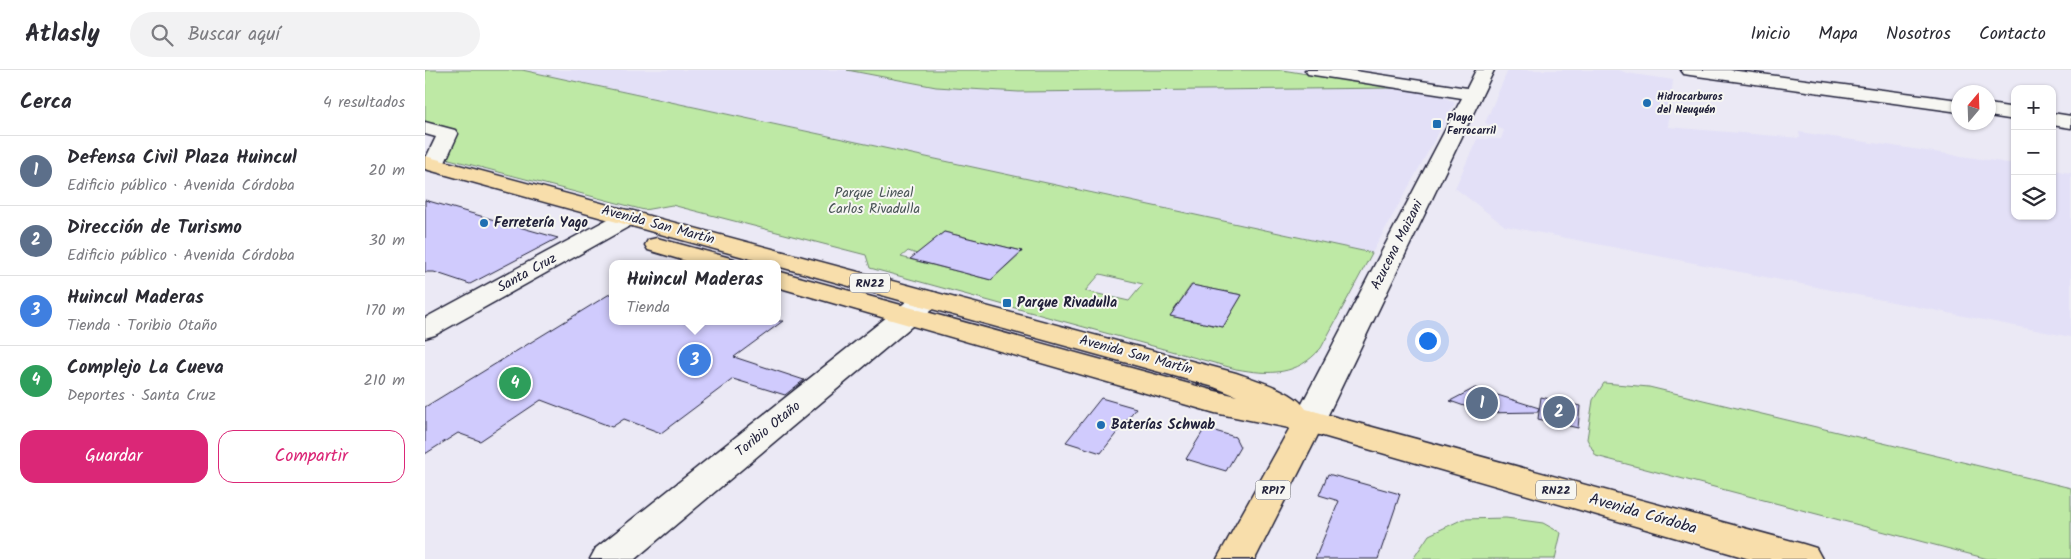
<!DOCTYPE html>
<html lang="es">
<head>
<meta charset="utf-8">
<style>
  :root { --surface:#fff; --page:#f2f2f3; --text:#2b2b33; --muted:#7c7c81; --line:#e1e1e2; --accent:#db2777 }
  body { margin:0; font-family:Kalam,sans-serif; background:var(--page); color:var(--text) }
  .controls { position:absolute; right:15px; top:15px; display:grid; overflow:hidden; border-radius:10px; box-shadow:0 1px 4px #0004 }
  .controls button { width:45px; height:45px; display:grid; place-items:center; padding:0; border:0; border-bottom:1px solid var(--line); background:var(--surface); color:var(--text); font:25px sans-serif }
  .compass { position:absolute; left:1526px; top:15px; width:45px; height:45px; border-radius:50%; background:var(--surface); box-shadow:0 1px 4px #0004; rotate:19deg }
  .you { position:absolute; left:1002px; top:270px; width:18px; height:18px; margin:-12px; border:4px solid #fff; border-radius:50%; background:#1a73e8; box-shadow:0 0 0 8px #1a73e833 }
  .badge { display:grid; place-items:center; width:32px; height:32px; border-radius:50%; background:var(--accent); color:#fff; font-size:16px; font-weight:700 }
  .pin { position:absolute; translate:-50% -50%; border:2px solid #fff; box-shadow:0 1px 5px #0006 }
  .popup { position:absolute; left:184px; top:190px; width:172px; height:65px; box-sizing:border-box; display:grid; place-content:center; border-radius:10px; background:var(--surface); filter:drop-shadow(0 1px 4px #0005); font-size:16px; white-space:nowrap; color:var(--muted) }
  .popup b { font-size:19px; color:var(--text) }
  .popup::after { content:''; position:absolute; left:50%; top:100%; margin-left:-10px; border:10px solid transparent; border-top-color:var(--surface) }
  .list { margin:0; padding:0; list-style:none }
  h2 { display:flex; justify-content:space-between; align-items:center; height:65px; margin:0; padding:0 20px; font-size:21px }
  h2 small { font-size:16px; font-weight:400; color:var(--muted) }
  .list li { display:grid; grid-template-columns:32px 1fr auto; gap:15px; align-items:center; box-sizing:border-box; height:70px; padding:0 20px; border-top:1px solid var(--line) }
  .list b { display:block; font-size:19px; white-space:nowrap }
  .list p { margin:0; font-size:16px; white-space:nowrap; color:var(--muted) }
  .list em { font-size:16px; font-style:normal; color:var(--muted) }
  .actions { display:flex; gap:10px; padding:15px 20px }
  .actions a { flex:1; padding:11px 0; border:1px solid var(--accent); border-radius:15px; text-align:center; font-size:18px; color:var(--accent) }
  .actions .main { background:var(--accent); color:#fff }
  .icon { flex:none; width:28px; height:28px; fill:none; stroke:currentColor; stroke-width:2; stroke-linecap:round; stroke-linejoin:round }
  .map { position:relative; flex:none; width:1646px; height:489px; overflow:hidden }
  header { display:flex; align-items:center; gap:30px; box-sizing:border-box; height:70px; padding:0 25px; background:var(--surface); border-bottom:1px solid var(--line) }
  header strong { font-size:24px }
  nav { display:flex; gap:28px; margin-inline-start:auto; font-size:18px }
  .search { width:350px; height:45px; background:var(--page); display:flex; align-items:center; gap:12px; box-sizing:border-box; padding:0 18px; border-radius:28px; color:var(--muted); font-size:19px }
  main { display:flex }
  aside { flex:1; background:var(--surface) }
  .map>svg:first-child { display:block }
  .built { fill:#e3e0f7 }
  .green { fill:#bee9a5; stroke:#708670; fill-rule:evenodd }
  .building { fill:#d0cbfd; stroke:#22223b }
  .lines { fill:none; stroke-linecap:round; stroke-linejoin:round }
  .street-casing { stroke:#22223b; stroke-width:3 }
  .secondary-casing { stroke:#22223b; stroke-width:3 }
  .primary-casing { stroke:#22223b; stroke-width:3 }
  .highway-casing { stroke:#22223b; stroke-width:3 }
  .street { fill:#f6f6f2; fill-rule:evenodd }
  .secondary { fill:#f6f6f2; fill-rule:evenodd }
  .primary { fill:#f8deab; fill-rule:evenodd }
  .highway { fill:#f8deab; fill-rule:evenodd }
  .poi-dot { fill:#1f6fb2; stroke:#f6f6f2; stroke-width:2 }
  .labels { text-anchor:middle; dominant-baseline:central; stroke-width:4; stroke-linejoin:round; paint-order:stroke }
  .far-poi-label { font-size:11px; font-weight:bold; fill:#22223b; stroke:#f6f6f2; text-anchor:start }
  .shield { fill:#f6f6f2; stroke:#626272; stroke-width:1 }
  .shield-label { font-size:12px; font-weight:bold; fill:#22223b }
  .park-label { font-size:14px; fill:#495456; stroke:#f6f6f2 }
  .poi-label { font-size:14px; font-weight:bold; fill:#22223b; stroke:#f6f6f2; text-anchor:start }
  .street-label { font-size:14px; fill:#22223b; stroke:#f6f6f2 }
  .near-street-label { font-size:16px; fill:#22223b; stroke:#f6f6f2 }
</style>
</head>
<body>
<header>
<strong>Atlasly</strong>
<div class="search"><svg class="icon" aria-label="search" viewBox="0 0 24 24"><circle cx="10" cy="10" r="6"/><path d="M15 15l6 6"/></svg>Buscar aquí</div>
<nav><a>Inicio</a><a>Mapa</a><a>Nosotros</a><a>Contacto</a></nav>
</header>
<main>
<aside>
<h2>Cerca<small>4 resultados</small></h2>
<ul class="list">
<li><span class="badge" style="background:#5c6f8a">1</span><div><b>Defensa Civil Plaza Huincul</b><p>Edificio público · Avenida Córdoba</p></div><em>20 m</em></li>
<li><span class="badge" style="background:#5c6f8a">2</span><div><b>Dirección de Turismo</b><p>Edificio público · Avenida Córdoba</p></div><em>30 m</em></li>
<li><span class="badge" style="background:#3f7fe0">3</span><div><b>Huincul Maderas</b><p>Tienda · Toribio Otaño</p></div><em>170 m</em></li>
<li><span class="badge" style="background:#2e9e5b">4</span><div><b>Complejo La Cueva</b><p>Deportes · Santa Cruz</p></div><em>210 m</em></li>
</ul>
<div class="actions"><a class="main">Guardar</a><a>Compartir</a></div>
</aside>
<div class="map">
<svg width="1646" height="489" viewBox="0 0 1646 489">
  <rect width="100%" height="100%" fill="#ebe9f5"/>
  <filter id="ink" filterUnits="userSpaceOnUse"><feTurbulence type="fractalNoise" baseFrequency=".02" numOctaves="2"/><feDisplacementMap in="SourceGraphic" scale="10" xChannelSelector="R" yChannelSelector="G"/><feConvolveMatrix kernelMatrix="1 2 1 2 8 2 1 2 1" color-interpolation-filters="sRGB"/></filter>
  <g filter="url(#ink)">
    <path class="built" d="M97,0H422L511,17L594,22L970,18L1018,26L1030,33L947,183Z
      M1083,0H1194L1202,3L1248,10L1243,57L1375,68L1374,62L1590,94V146H1627V100L1646,103V267L1080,156L1030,118L1052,69H1076L1079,60L1060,53Z"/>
    <path class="green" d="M0,0H97L947,183L896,278C872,306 845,305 811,299L445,198L441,185L247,135L219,140L24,89L22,86L32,62L26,59L0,52ZM519,162L597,181V182L566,210L476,187L483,181L492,184ZM675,204L718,214L704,231L660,221ZM766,215L817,225L798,257L745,246Z
      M422,0H857L970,18L594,22L511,17Z
      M1179,313L1224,317L1646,418V489H1563L1171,386L1162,369L1168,330Z
      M1081,448L1118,453L1136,463L1130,489H988L1004,465L1038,449Z"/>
    <path class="building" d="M0,130L94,157L133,168L45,214L9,202H0Z
      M519,162L597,181L566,210L485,189Z
      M767,215L817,225L798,257L745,246Z
      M188,222V251H358L309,287L379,310L360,325L308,309L236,363L199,349L187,357L116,330L55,371L33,363L0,384V337Z
      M1050,318L1114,338L1113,342L1059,343L1025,331Z
      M1116,327L1155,336L1153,358L1113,349Z
      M676,328L711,338L676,383L641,372Z
      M780,358L810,367L815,377L801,401L761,389Z
      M903,404L975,424L953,489H890L914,431L894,425Z"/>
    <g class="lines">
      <defs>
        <path id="street" d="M1256,0H1305L1534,30V42L1265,5L1259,4Z
          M1564,34L1590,38V50L1564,46Z
          M1627,43L1646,46V58L1627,55Z
          M0,52L30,60L33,64L17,99L9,100L0,96V90L11,67L0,64Z
          M204,140L212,142L216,147L212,152L10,265L0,268V248L196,142Z
          M502,221L512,223L515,229L512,235L210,489H165L171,478L492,223Z"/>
        <path id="secondary" d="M880,0H924L1042,18L1051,0H1069L900,351L895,359L884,362L873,359L868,351L1037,28L889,5L883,4Z"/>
        <path id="primary" d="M884,340L895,343L900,351L830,489H792L873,343Z"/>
        <path id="highway" d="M0,86L811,303C831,310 870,321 881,339L1378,474L1391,478L1397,489H1325L884,362L790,343L352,217V201L790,321L812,326L789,317L352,196V194H344L0,99Z
          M232,168L309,189L313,194H271L223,180L220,175L223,170Z"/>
      </defs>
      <use href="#street" class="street-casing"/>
      <use href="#secondary" class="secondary-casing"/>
      <use href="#primary" class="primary-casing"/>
      <use href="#highway" class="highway-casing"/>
      <use href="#street" class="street"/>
      <use href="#secondary" class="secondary"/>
      <use href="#primary" class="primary"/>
      <use href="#highway" class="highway"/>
    </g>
  </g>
  <g class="poi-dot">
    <circle cx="1222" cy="33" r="5"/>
    <rect x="1007" y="49" width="10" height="10" rx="2.5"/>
    <circle cx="59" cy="153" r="5"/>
    <rect x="577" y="228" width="10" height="10" rx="2.5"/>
    <circle cx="676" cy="355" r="5"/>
  </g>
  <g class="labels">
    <g class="far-poi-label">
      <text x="1232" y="27">Hidrocarburos<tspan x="1232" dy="13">del Neuquén</tspan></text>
      <text x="1022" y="48">Playa<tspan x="1022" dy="13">Ferrocarril</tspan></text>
    </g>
    <g class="shield">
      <rect x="425" y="203.5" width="40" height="19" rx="4"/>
      <rect x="830.5" y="410.5" width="35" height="19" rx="4"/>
      <rect x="1111" y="410.5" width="40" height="19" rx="4"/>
    </g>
    <g class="shield-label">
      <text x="445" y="213">RN22</text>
      <text x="848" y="420">RP17</text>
      <text x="1131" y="420">RN22</text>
    </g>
    <g class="park-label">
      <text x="449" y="123">Parque Lineal<tspan x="449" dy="16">Carlos Rivadulla</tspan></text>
    </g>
    <g class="poi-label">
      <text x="69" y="153">Ferretería Yago</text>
      <text x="592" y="233">Parque Rivadulla</text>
      <text x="686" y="355">Baterías Schwab</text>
    </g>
    <g class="street-label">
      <text transform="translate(233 155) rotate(15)">Avenida San Martín</text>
      <text transform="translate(972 175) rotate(-63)">Azucena Maizani</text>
      <text transform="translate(102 203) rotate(-29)">Santa Cruz</text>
      <text transform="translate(711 285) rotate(15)">Avenida San Martín</text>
      <text transform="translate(343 359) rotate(-39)">Toribio Otaño</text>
    </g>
    <g class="near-street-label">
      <text transform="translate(1218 444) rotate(16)">Avenida Córdoba</text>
    </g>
  </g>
</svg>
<div class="controls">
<button>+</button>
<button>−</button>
<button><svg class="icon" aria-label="layers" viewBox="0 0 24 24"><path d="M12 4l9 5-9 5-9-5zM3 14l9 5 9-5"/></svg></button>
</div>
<svg class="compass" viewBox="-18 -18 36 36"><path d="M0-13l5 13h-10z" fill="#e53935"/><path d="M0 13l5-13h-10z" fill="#7c7c81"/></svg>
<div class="you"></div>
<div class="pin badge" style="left:1057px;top:333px;background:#5c6f8a">1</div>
<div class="pin badge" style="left:1134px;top:342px;background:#5c6f8a">2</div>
<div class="pin badge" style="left:270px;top:290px;background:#3f7fe0">3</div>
<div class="popup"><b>Huincul Maderas</b>Tienda</div>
<div class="pin badge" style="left:90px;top:313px;background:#2e9e5b">4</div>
</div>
</main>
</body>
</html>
